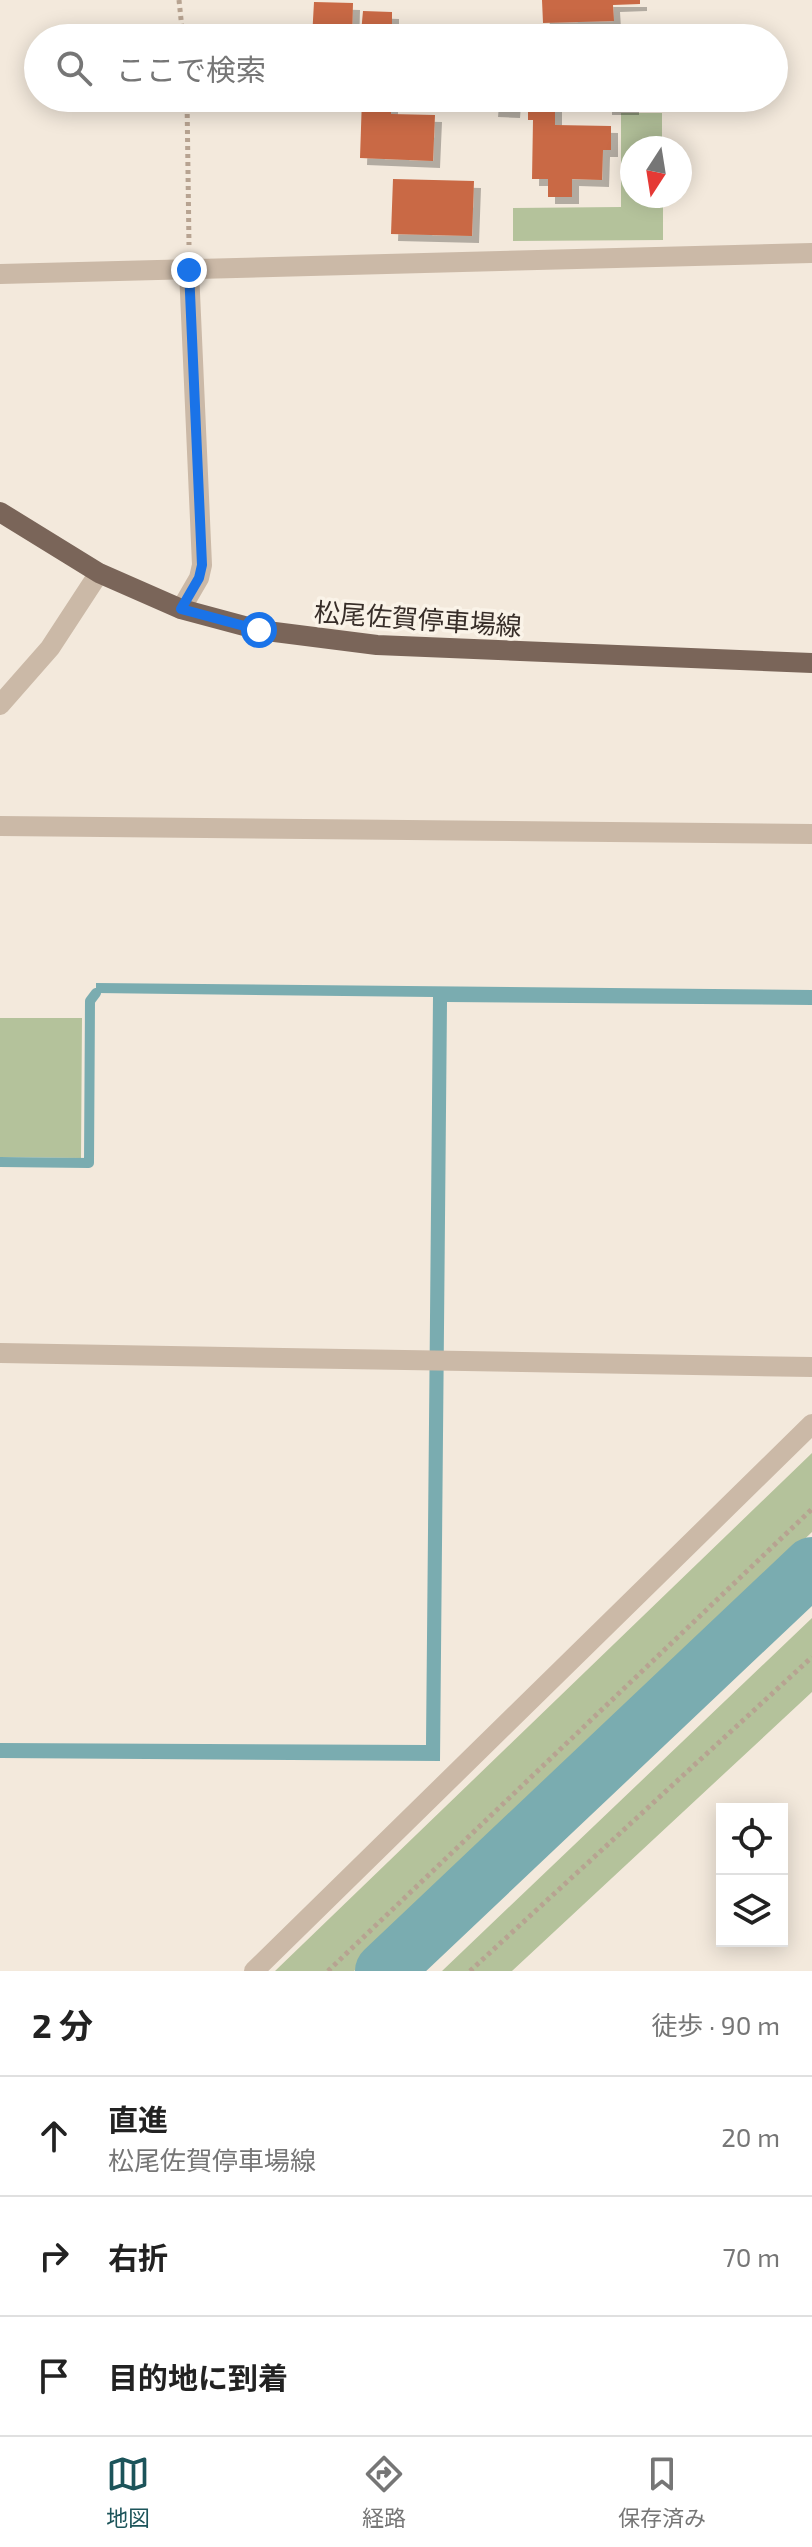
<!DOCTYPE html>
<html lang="ja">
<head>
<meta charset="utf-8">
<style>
  :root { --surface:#fff; --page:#f2f2f2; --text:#222; --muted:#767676; --line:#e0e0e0; --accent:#1c545a }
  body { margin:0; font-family:"Exo 2","Noto Sans JP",sans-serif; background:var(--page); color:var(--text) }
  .controls { position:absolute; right:24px; bottom:24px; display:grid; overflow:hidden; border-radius:0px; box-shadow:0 4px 20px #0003 }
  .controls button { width:72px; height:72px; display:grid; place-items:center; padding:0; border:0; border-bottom:2px solid var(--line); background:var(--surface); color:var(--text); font:40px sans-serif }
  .compass { position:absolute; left:620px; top:136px; width:72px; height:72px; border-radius:50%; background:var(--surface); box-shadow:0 4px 20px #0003; rotate:192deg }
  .stop { position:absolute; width:24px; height:24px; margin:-18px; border:6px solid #1a73e8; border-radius:50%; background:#fff }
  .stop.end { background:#1a73e8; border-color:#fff; box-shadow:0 2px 8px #0008 }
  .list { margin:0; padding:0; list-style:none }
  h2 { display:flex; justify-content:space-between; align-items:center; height:104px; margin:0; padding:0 32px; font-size:34px }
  h2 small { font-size:26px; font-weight:400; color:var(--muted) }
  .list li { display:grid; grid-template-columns:52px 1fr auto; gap:24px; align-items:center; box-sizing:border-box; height:120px; padding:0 32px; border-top:2px solid var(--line) }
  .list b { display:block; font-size:30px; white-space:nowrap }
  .list p { margin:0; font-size:26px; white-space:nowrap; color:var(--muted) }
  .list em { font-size:26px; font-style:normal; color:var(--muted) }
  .icon { flex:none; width:44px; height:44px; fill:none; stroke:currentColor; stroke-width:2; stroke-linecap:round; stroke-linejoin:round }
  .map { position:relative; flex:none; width:812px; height:1971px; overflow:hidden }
  .search { position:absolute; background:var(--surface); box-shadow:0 4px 20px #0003; left:24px; right:24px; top:24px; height:88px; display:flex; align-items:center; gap:20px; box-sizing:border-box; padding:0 28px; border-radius:44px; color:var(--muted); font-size:30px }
  .sheet { height:464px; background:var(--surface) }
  nav { display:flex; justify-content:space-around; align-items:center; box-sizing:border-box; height:112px; border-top:2px solid var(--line); background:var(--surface); font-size:22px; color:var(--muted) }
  nav a { display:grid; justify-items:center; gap:4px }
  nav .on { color:var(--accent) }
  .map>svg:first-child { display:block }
  .green { fill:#b4c29b }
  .water { fill:#7aacb0 }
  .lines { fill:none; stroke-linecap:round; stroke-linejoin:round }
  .stream { stroke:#7aacb0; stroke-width:10 }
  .river { stroke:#7aacb0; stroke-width:58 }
  .building { fill:#c96944; filter:url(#shadow) }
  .path { stroke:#b7a391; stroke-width:5; stroke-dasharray:4 4; stroke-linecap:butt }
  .minor { stroke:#cbb9a7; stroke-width:20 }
  .major { stroke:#7a6559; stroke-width:20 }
  .route { stroke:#1a73e8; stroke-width:10 }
  .labels { text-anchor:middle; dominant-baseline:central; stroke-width:7; stroke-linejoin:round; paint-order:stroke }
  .street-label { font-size:26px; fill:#372d28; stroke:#faf3e8 }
</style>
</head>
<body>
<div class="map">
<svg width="812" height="1971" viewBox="0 0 812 1971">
  <defs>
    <filter id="shadow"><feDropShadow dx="7" dy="7" stdDeviation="0" flood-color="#0004"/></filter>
  </defs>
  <rect width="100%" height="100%" fill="#f3e9dc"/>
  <path class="green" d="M621,113H662V148H632V196H663V240L513,241V208L621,207Z
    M0,1018H82L81,1158L0,1157Z
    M812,1453V1532L354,1971H275Z
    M812,1618V1692L512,1971H442Z"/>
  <path class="water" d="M96,983L812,990V1005L447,1002L440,1761L0,1758V1743L426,1745L433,997L96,993Z"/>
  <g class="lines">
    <path class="stream" d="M0,1162L89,1163L90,1001L96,993"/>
    <path class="river" d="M384,1971L812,1566"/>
  </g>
  <path class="building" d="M542,0H640V4L613,5L614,21L543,23Z
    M314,2L353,3L352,38H312Z
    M363,11L392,12V34L361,33Z
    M362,98H391V114L435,115L433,161L360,158Z
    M492,98H514L513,111L491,110Z
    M528,98H555V125L611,126V150H603L602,180L572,179V197H548V179H532L533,120H528Z
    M605,98H632V108H605Z
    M393,179L474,181L472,236L391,234Z"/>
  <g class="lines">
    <path class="path" d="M179,0L183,38
      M187,98L189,245
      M328,1971L812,1509
      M470,1971L812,1657"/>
    <path class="minor" d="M0,274L812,253
      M181,609L199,578L202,565L189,270
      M0,705L50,648L99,573
      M0,826L812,834
      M0,1353L812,1367
      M254,1971L812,1424"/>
    <path class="major" d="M0,512L99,573L181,609L259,630L377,645L812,663"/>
  </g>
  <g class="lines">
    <path class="route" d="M189,270L202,565L199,578L181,609L259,630"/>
  </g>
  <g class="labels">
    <g class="street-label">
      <text transform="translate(418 618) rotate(4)">松尾佐賀停車場線</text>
    </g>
  </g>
</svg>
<div class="controls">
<button><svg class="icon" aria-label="locate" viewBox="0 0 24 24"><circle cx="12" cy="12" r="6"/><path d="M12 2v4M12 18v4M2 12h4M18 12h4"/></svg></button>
<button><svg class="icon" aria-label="layers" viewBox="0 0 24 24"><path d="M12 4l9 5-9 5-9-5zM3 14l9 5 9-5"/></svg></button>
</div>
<svg class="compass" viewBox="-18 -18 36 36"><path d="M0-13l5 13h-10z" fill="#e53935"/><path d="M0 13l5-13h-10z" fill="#767676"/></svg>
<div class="stop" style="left:259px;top:630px"></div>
<div class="stop end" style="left:189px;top:270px"></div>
<div class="search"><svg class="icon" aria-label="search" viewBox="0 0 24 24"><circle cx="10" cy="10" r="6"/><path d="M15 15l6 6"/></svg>ここで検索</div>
</div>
<section class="sheet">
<h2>2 分<small>徒歩 · 90 m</small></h2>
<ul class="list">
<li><svg class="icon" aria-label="ahead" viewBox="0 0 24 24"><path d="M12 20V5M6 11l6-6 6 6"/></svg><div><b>直進</b><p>松尾佐賀停車場線</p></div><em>20 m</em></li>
<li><svg class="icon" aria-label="right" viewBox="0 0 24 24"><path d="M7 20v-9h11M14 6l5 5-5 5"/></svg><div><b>右折</b></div><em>70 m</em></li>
<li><svg class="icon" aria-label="arrive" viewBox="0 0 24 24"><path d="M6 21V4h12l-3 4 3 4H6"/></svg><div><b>目的地に到着</b></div></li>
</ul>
</section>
<nav>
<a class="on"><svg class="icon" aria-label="map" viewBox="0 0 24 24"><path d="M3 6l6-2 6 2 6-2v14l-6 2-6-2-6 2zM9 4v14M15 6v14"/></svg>地図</a>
<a><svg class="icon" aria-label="directions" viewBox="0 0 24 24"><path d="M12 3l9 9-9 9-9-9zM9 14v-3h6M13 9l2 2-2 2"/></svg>経路</a>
<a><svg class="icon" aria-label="saved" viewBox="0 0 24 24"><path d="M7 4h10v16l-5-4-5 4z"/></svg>保存済み</a>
</nav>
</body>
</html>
